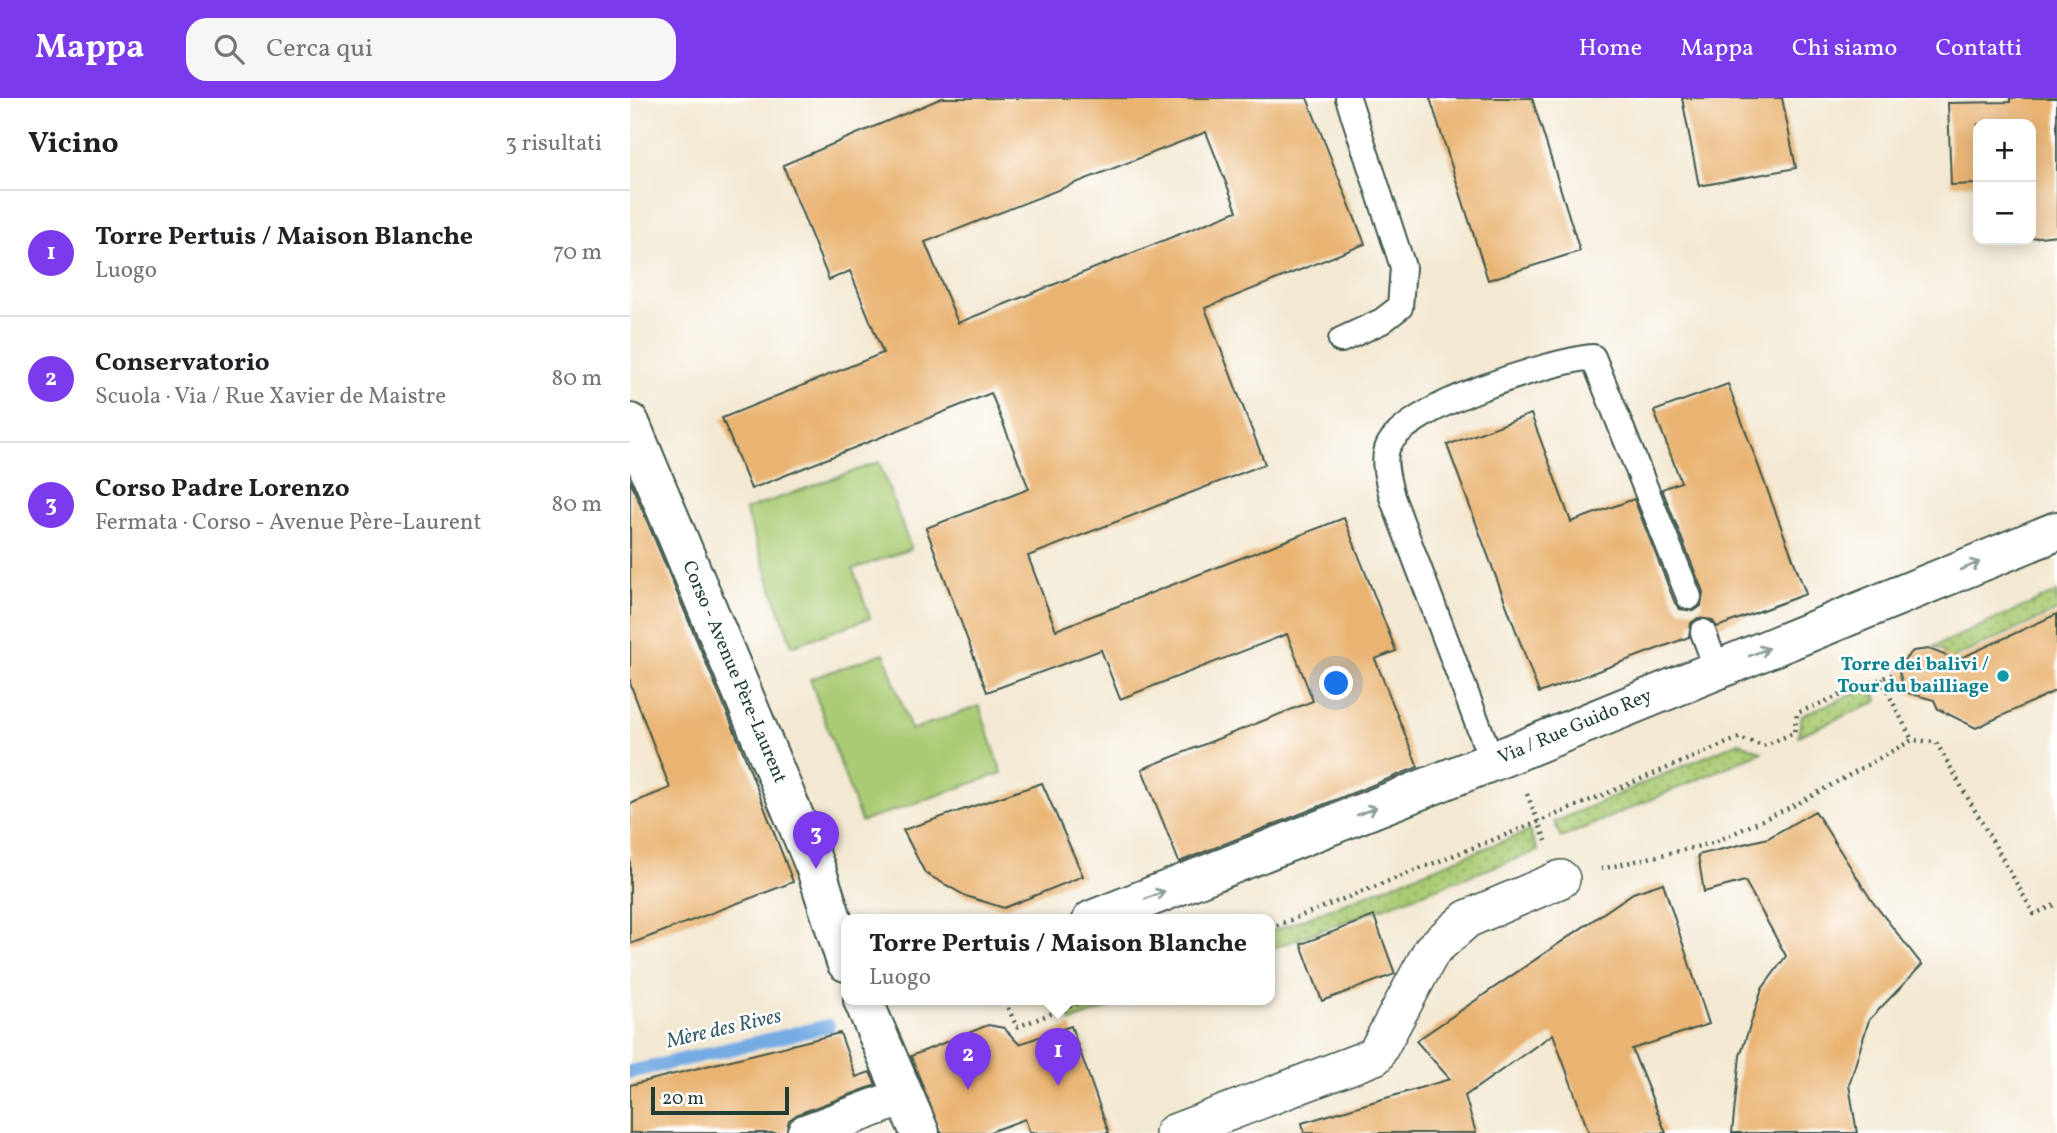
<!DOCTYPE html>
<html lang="it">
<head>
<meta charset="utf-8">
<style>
  :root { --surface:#fff; --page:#f6f6f6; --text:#202124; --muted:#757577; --line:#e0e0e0; --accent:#7c3aed }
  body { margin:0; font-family:Vollkorn,serif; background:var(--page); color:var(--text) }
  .controls { position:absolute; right:21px; top:21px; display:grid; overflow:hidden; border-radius:14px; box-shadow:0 4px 18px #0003 }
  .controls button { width:63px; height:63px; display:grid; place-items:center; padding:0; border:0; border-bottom:2px solid var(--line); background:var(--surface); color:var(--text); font:35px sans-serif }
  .scale { position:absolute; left:21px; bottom:18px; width:138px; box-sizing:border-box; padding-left:7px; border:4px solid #1f3d34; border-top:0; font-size:19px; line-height:24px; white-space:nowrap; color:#1f3d34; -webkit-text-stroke:5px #fff; paint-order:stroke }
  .you { position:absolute; left:707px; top:586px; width:24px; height:24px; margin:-18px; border:5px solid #fff; border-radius:50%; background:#1a73e8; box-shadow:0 0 0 10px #1a73e833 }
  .badge { display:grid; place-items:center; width:46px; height:46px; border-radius:50%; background:var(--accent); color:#fff; font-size:23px; font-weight:700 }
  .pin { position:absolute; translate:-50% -58px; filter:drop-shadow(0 2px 4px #0008) }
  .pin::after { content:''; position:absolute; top:37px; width:24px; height:21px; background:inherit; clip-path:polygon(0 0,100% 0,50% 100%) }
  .popup { position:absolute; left:211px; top:816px; width:434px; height:91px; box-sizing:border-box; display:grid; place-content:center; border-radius:14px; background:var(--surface); filter:drop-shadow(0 2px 5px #0005); font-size:23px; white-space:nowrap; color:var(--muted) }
  .popup b { font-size:26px; color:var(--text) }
  .popup::after { content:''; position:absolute; left:50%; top:100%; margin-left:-14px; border:14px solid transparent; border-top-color:var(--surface) }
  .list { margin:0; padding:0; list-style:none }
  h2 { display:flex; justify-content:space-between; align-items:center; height:91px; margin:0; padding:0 28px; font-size:30px }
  h2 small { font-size:23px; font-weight:400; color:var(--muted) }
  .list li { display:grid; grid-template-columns:46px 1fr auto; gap:21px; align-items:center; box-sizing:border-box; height:126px; padding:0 28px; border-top:2px solid var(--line) }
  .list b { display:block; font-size:26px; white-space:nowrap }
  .list p { margin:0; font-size:23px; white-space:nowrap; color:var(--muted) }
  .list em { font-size:23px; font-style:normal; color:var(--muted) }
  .icon { flex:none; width:38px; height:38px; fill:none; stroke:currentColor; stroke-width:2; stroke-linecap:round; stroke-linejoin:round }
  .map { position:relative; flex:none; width:1427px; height:1035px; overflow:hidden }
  header { display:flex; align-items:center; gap:42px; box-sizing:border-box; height:98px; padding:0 35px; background:var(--accent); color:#fff }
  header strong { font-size:33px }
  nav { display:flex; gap:38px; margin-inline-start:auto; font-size:24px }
  .search { width:490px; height:63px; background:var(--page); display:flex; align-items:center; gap:18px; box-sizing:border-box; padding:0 24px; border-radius:21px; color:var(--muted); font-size:26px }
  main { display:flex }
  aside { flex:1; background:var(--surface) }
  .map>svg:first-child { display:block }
  .grass { fill:url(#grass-dots); stroke:#648454; stroke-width:2 }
  .garden { fill:#aacb73; stroke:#648454; stroke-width:2 }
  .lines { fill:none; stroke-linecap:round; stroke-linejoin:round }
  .stream { stroke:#75abe3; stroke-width:14 }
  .building { fill:#e9b472; fill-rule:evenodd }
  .service-casing { stroke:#3f574c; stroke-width:28 }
  .pedestrian-casing { stroke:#3f574c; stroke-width:40 }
  .minor-casing { stroke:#3f574c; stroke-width:42 }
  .path { stroke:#3f574c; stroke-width:4.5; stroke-dasharray:2 5; stroke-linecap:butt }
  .service { stroke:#fff; stroke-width:24 }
  .pedestrian { stroke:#fff; stroke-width:37 }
  .minor { stroke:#fff; stroke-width:38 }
  .oneway { stroke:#8f9e9a }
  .culture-dot { fill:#0f9aa8; stroke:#fff; stroke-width:2.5 }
  .labels { text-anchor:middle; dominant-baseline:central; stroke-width:5; stroke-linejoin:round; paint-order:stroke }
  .culture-label { font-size:19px; font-weight:bold; fill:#0d838f; stroke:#fff; text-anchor:end }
  .street-label { font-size:19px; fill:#1f3d34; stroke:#fff }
  .water-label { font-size:21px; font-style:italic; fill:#395e69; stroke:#fff }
</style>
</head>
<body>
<header>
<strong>Mappa</strong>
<div class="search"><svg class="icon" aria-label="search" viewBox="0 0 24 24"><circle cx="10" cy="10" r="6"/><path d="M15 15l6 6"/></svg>Cerca qui</div>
<nav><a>Home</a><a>Mappa</a><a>Chi siamo</a><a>Contatti</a></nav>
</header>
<main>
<aside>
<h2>Vicino<small>3 risultati</small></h2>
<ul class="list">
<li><span class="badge">1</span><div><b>Torre Pertuis / Maison Blanche</b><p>Luogo</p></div><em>70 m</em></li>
<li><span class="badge">2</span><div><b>Conservatorio</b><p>Scuola · Via / Rue Xavier de Maistre</p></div><em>80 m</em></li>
<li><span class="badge">3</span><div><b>Corso Padre Lorenzo</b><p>Fermata · Corso - Avenue Père-Laurent</p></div><em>80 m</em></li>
</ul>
</aside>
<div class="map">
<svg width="1427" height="1035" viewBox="0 0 1427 1035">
  <defs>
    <pattern id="grass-dots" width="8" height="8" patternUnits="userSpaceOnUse" patternTransform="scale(1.75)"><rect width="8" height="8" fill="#aacb73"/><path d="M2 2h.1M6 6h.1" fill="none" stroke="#8aa65f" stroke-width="1.8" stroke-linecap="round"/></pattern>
  </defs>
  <rect width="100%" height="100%" fill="#fff"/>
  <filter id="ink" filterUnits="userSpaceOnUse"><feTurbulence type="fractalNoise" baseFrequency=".0143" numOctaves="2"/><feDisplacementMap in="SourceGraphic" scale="14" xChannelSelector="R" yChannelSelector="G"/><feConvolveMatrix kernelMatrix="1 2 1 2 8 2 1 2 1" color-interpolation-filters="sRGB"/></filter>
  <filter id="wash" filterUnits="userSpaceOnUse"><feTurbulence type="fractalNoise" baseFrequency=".00686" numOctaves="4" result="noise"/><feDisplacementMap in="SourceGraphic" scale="28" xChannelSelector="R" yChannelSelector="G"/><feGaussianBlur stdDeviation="1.57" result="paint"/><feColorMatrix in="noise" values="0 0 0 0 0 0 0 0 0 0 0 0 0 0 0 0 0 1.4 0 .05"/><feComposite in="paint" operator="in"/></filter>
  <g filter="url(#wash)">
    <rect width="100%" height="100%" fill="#f3e8d1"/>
    <path class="grass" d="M1427,494V513L1319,562L1312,552L1303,549Z
      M1241,589L1248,603L1168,638L1172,617Z
      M1109,644L1132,654L931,740L924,724Z
      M899,733L908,753L640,851V834Z
      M465,902H500L441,924L438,913Z"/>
    <path class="garden" d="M249,364L281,451L223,471L240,520L162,548L115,412Z
      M254,555L281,632L349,608L372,675L231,724L180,581Z"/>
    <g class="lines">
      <path class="stream" d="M0,974L198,928"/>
    </g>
    <g id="blocks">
      <path class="building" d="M312,0H677L735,146L575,210L635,366L398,458L426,532L714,420L766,553L745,561L788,669L549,764L512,671L683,603L657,536L490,601L471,552L357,594L296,430L399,391L361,295L121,391L92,320L253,255L220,173L199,182L153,67ZM576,34L607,113L328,225L295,144Z
        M800,0H902L950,153L858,182Z
        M1052,0H1152L1166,70L1069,88Z
        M1380,0H1427V137L1401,140V26H1348V86L1321,87L1318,5L1380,4Z
        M1098,286L1176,496L1087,529L1082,522L1068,520L1061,525L1059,539L909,595L817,347L901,316L941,424L1004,401L1045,505L1050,511L1064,513L1071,508L1073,494L1032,391L1051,384L1024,313Z
        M0,382L110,646L163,784L0,846V706L40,690L0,585Z
        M1427,516V592L1346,630L1308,611L1304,602L1278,595L1273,588L1269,573L1271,565L1283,553L1299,551L1327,562Z
        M412,685L453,778L374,810L336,798L295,775L273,732Z
        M1185,713L1242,803L1292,867L1239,922L1219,987L1227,1035H1102L1110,958L1132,891L1156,858L1115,783L1074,794L1068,757L1138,740Z
        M1033,785L1079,926L1002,951L1036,1035H959L923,936L835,998L846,1035H674L672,1025L820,981L786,943L1003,795Z
        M744,818L765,876L692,903L671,846Z
        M358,927L374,930L389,946L441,928L479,1035H400L395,1021L357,1035H311L281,958Z
        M210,935L226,979L240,974L246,987L168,1016L159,1022L156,1035H0V987Z"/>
    </g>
  </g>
  <g filter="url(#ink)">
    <use href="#blocks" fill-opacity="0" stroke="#3f574c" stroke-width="2"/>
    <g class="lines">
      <defs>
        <path id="service" d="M711,242L752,223L770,209L773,169L718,0
          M1073,534L1087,571
          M862,664L762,399C759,385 752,366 757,351C771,309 921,263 963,259L1059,499"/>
        <path id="pedestrian" d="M176,1035L273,999
          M544,1035L745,958L802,852L837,821L931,781"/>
        <path id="minor" d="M0,325L186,771L216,864
          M462,822L881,656L1427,433
          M233,902L290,1035"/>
      </defs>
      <use href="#service" class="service-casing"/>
      <use href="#pedestrian" class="pedestrian-casing"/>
      <use href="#minor" class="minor-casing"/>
      <path class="path" d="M1251,581L1282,642
        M897,696L916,743
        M971,771L1083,745L1167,706L1282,642L1306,644L1404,816L1427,806
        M640,830L908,724L1109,640L1133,648L1164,635L1167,615L1263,576
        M378,910L387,929L456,902"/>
      <use href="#service" class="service"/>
      <use href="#pedestrian" class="pedestrian"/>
      <use href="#minor" class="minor"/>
    </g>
    <defs><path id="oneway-shaft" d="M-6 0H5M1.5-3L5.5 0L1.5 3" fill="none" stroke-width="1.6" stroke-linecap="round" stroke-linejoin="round" transform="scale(1.75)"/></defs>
    <g class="oneway">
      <use href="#oneway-shaft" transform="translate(1340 468) rotate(-22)"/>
      <use href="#oneway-shaft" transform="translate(1129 554) rotate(-22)"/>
      <use href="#oneway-shaft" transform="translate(737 713) rotate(-22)"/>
      <use href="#oneway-shaft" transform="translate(525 797) rotate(-22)"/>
    </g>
  </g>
  <circle class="culture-dot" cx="1373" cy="578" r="7"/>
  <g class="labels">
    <g class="culture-label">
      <text x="1359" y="567">Torre dei balivi /<tspan x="1359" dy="22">Tour du bailliage</tspan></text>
    </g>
    <g class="street-label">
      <text transform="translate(104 574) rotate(67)">Corso - Avenue Père-Laurent</text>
      <text transform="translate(945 629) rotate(-23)">Via / Rue Guido Rey</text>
    </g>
    <g class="water-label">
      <text transform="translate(94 931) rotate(-13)">Mère des Rives</text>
    </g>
  </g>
</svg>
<div class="controls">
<button>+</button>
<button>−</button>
</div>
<div class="scale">20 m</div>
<div class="you"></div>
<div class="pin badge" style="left:428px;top:988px">1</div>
<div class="popup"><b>Torre Pertuis / Maison Blanche</b>Luogo</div>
<div class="pin badge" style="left:338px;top:992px">2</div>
<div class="pin badge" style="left:186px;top:771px">3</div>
</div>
</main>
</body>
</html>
